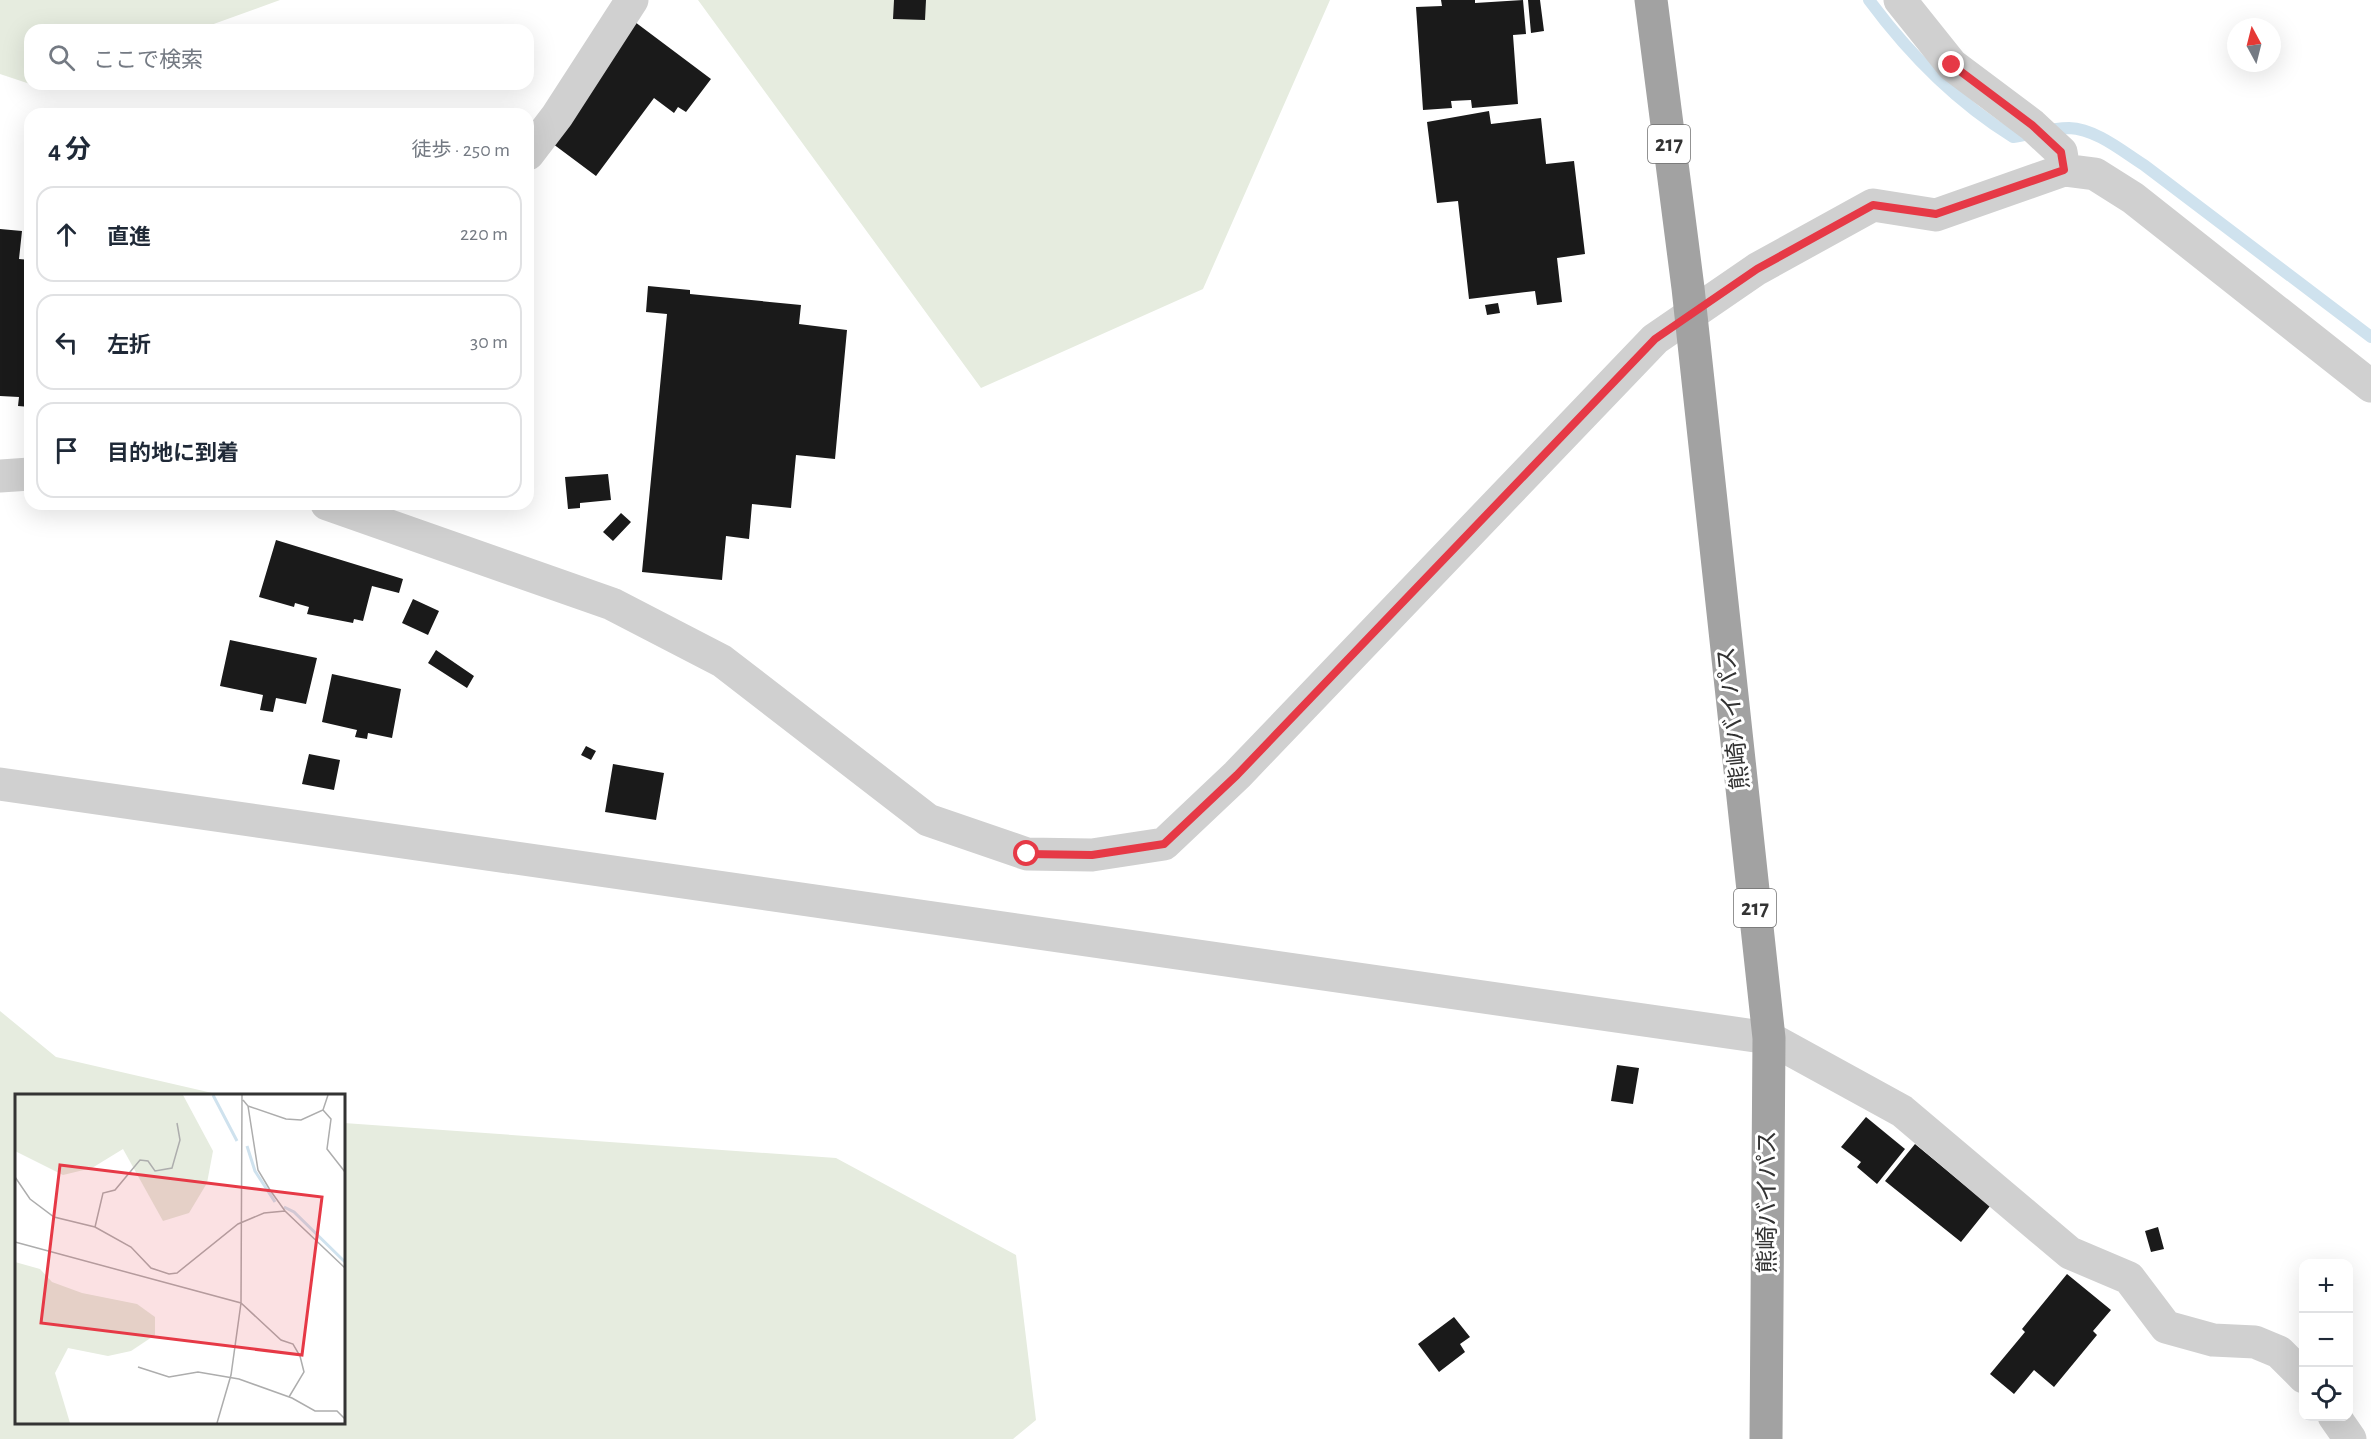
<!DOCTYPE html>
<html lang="ja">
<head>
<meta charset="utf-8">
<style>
  :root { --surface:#fff; --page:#f6f6f7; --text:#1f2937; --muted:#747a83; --line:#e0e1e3 }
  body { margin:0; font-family:"Alegreya Sans","Noto Sans JP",sans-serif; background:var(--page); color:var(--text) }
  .controls { position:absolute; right:18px; bottom:18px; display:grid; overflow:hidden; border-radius:12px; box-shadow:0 6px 24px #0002 }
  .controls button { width:54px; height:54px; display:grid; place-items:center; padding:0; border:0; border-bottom:2px solid var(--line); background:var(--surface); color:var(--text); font:30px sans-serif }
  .compass { position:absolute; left:2227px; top:18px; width:54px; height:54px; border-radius:50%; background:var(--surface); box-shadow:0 6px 24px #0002; rotate:353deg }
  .stop { position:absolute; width:18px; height:18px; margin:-14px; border:4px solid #e63946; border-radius:50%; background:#fff }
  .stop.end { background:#e63946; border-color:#fff; box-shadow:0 2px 6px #0008 }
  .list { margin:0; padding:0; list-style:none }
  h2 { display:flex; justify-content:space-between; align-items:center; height:78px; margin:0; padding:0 24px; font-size:26px }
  h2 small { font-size:20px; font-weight:400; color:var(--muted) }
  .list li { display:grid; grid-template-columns:39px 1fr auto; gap:18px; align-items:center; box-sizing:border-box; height:96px; margin:0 12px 12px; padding:0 12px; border:2px solid var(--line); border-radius:18px }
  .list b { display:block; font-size:22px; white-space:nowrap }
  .list em { font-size:20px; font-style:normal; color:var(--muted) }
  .icon { flex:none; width:33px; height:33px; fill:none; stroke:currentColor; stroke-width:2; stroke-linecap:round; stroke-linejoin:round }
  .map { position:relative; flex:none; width:2371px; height:1439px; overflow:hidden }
  .search { position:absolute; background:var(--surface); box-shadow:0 6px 24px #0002; left:24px; top:24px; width:510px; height:66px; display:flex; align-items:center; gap:15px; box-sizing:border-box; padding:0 21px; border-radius:18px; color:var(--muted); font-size:22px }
  .panel { position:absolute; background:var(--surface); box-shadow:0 6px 24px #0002; left:24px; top:108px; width:510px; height:402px; border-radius:18px }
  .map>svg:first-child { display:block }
  .green { fill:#e6ecdf }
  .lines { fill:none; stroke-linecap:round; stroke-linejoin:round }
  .stream { stroke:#cfe2ee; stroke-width:12 }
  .building { fill:#1a1a1a }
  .minor { stroke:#d0d0d0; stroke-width:33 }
  .tertiary { stroke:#d0d0d0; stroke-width:33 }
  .trunk { stroke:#a2a2a2; stroke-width:33 }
  .route { stroke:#e63946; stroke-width:8 }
  .labels { text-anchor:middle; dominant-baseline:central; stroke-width:6; stroke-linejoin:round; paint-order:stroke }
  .shield { fill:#fff; stroke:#707070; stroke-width:1.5 }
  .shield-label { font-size:22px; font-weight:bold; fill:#333 }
  .street-label { font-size:24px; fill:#333; stroke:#fff }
  .inset-river { fill:none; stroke:#cfe2ee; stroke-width:3 }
  .inset-road { fill:none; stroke:#adadad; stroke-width:1.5 }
  .view { fill:#e63946; fill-opacity:0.15; stroke:#e63946; stroke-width:3 }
  .inset-edge { fill:none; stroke:#333; stroke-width:3 }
</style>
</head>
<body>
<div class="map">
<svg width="2371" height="1439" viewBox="0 0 2371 1439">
  <rect width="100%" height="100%" fill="#fff"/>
  <path class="green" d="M0,0H280L197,30H30V84L0,74Z
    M698,0H1330L1203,289L981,388Z
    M0,1011L56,1057L221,1095L16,1096V1422H344V1123L836,1158L1016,1255L1036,1420L1013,1439H0Z"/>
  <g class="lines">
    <path class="stream" d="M1869,0C1909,54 1955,101 2013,137C2031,134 2051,128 2069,128C2096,129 2122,151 2144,165L2371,337"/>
  </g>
  <path class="building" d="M894,0H926L925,20L893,19Z
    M1441,0H1475V3L1523,0L1526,34L1513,35L1518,104L1472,108L1471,100L1451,101L1452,108L1423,110L1416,7L1442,6Z
    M1528,0H1540L1544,31L1531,33Z
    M631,19L711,79L686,112L678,107L674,113L654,98L596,176L533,129Z
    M1489,111L1491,124L1541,118L1546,164L1574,161L1585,254L1557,258L1562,302L1537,305L1535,291L1469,299L1458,201L1437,203L1427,122Z
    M0,229L22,231L19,259L30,260V407L18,406L19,397L0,396Z
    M648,286L690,290V294L801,305L799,324L847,330L835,459L796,455L791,508L752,504L749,539L726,536L722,580L642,572L667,314L646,312Z
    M1498,303L1500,313L1487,315L1485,305Z
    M608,474L611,500L580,503V508L568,509L565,477Z
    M621,513L631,522L613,541L603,532Z
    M276,540L403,579L399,593L372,586L363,621L354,619L353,623L307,614L309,607L295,603L294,607L259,597Z
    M413,599L439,611L428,635L402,623Z
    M230,640L317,658L306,704L276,698L273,712L260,710L263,695L220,686Z
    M436,650L474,676L467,688L428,663Z
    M332,674L401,689L392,738L368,733L367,739L355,737L357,730L322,722Z
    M586,746L596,751L591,760L581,755Z
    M309,754L340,760L334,790L302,784Z
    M613,764L664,773L656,820L605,812Z
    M1617,1065L1639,1068L1633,1104L1611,1101Z
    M1866,1117L1905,1149L1877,1184L1857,1167L1861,1162L1841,1147Z
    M1915,1144L1990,1206L1961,1242L1885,1181Z
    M2158,1227L2164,1249L2151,1252L2145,1231Z
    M2067,1274L2111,1310L2093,1331L2097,1335L2054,1387L2034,1370L2014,1394L1990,1374L2025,1332L2022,1329Z
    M1454,1317L1470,1337L1460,1344L1465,1352L1439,1372L1418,1344Z"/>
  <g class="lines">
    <path class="minor" d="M1900,0L1952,65L2032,125L2061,152L2064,170L2095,174L2133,198L2371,386
      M528,154L557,116L632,0
      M0,476L30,474
      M327,504L612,604L722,661L928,820L1027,854L1092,855L1164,844L1237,775L1655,339L1757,269L1873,205L1936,215L2064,170
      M1769,1038L1902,1111L2070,1253L2129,1278L2166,1327L2213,1340L2255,1342L2279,1352L2304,1377
      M2334,1416L2350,1439"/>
    <path class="tertiary" d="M0,784L1769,1038"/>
    <path class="trunk" d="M1651,0L1688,288L1769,1038L1766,1439"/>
  </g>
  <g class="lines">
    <path class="route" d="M1027,854L1092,855L1164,844L1237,775L1655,339L1757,269L1873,205L1936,214L2064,170L2061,152L2032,125L1952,65"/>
  </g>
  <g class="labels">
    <g class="shield">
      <rect x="1648" y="125" width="42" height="38" rx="4.5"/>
      <rect x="1734" y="889" width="42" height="38" rx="4.5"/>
    </g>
    <g class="shield-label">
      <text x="1669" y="144">217</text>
      <text x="1755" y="908">217</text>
    </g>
    <g class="street-label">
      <text transform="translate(1734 718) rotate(-96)">熊崎バイパス</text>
      <text transform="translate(1768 1202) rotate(-90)">熊崎バイパス</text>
    </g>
  </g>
  <g transform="translate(15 1094)">
    <rect width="330" height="330" fill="#fff"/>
    <path d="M0,1H168L198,57L192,89L174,119L148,127L108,55L77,74L48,81L0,57ZM0,168L25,175L37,188L67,199L122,210L140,223V241L116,257L93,262L53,254L40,279L55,329H0Z" fill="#e6ecdf"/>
    <path class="inset-river" d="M198,1L222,47M232,52L240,77L260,108M269,113L279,118L330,168"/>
    <path class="inset-road" d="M228,6L233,12L243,76L255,96L270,117L330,174M233,12L271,25L286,26L308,16L313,1M308,16L316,25L312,55L330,78M0,83L15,105L39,123L80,133L116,153L136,174L154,180L162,179L223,130L249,119L270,117M80,133L88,99L100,96L125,66L133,67L140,77L157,74L165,46L162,29M0,148L226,209L266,246L278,250L285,262L289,278L274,303M123,273L154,283L183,278L224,285L277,304L300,317H322L330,325M202,329L216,281L226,209L227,1"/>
    <path class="view" d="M45,71L307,103L287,261L26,229Z"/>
    <rect width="330" height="330" class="inset-edge"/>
  </g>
</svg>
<div class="controls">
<button>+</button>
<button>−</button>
<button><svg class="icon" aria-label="locate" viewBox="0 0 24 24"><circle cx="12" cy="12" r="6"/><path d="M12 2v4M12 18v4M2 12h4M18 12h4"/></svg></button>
</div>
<svg class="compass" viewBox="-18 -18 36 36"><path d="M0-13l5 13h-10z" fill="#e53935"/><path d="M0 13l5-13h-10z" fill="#747a83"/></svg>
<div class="stop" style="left:1027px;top:854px"></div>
<div class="stop end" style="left:1952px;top:65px"></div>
<div class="search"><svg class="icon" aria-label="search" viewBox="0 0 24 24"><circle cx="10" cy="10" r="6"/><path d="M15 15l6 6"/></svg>ここで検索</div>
<section class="panel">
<h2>4 分<small>徒歩 · 250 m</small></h2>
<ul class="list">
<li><svg class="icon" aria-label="ahead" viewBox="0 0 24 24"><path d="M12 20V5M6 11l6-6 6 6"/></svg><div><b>直進</b></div><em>220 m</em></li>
<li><svg class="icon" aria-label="left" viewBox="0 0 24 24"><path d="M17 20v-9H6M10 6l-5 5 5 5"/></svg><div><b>左折</b></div><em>30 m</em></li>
<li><svg class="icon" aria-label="arrive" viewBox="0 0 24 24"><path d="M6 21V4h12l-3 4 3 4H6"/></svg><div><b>目的地に到着</b></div></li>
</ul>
</section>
</div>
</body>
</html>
